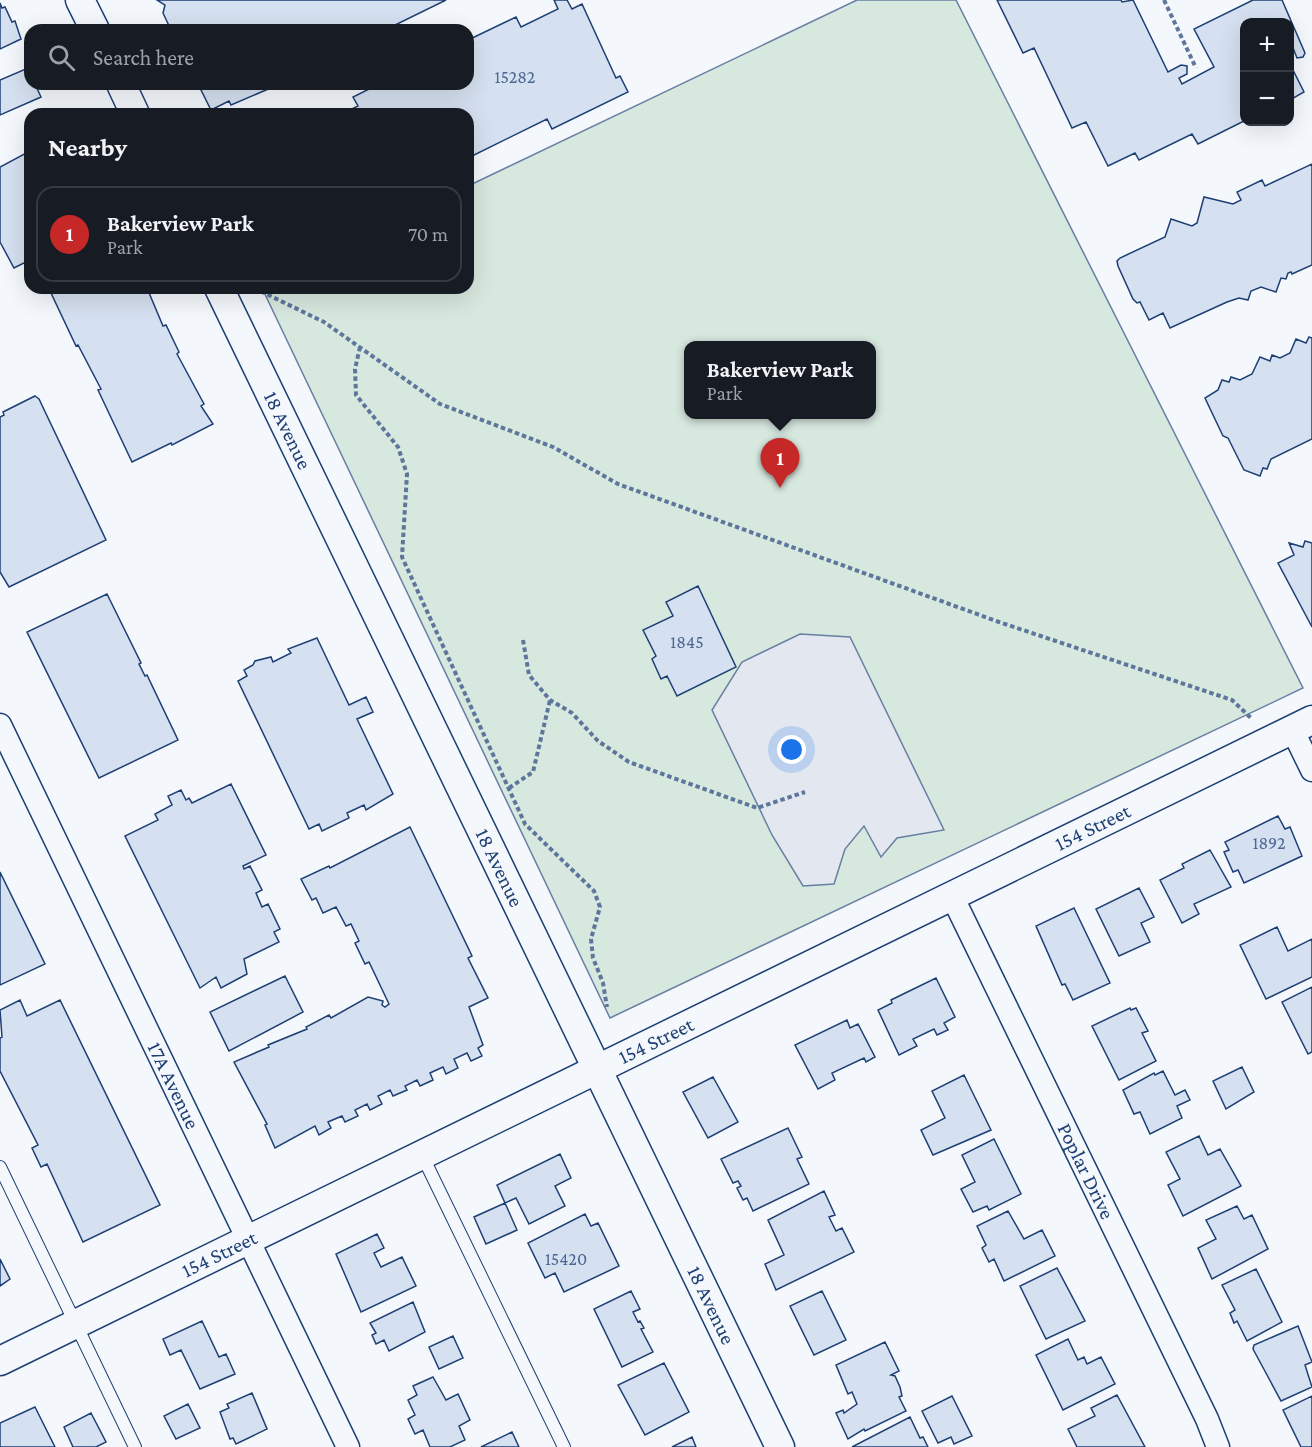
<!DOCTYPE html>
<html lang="en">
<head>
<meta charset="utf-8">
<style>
  :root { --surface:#171b24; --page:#242831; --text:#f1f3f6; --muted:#9ea1a6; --line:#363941; --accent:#c62828 }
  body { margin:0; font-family:"Crimson Pro",serif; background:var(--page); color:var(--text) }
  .controls { position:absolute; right:18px; top:18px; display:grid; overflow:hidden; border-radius:12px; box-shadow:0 6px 24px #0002 }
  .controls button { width:54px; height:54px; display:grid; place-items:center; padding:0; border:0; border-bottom:2px solid var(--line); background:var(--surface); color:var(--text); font:30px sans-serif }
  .you { position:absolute; left:792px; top:750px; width:21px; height:21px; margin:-15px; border:4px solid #fff; border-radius:50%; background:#1a73e8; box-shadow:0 0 0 9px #1a73e833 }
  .badge { display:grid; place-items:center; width:39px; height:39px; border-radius:50%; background:var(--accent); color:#fff; font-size:20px; font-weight:700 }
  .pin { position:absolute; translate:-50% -50px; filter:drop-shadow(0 2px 3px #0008) }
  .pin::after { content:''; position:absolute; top:32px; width:21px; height:18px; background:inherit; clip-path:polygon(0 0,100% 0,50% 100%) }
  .popup { position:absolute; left:684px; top:341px; width:192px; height:78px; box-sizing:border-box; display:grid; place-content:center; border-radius:12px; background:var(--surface); filter:drop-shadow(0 2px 4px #0005); font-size:20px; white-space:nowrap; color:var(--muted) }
  .popup b { font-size:22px; color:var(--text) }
  .popup::after { content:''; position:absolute; left:50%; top:100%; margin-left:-12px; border:12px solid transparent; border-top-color:var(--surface) }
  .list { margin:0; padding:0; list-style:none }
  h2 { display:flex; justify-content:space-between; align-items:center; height:78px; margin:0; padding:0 24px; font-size:26px }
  h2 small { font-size:20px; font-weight:400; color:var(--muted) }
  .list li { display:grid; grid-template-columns:39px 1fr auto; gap:18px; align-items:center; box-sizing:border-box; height:96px; margin:0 12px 12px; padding:0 12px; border:2px solid var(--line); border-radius:18px }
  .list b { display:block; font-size:22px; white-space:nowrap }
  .list p { margin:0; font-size:20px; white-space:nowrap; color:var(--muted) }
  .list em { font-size:20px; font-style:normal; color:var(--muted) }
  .icon { flex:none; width:33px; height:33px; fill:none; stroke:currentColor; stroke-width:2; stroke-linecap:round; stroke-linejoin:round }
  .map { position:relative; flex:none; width:1312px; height:1447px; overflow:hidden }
  .search { position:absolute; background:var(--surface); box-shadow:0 6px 24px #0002; left:24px; top:24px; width:450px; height:66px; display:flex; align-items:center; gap:15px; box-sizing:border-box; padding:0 21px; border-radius:18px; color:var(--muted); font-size:22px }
  .panel { position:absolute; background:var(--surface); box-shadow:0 6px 24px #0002; left:24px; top:108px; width:450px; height:186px; border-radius:18px }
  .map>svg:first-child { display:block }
  .green { fill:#d7e8df; stroke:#687fa3; stroke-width:1.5; fill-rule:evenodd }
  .parking { fill:#e3e8f0; stroke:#687fa3; stroke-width:1.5 }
  .building { fill:#d5e0f0; stroke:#1d3f73; stroke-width:1.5 }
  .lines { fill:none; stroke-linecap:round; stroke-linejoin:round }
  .service-casing { stroke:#1d3f73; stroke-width:14 }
  .minor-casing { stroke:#1d3f73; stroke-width:25 }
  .tertiary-casing { stroke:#1d3f73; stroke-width:31 }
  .path { stroke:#5e769c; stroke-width:4; stroke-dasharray:4.5 3; stroke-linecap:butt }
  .service { stroke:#f4f7fb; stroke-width:12 }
  .minor { stroke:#f4f7fb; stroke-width:22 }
  .tertiary { stroke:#f4f7fb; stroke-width:28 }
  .labels { text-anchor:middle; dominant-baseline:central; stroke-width:4.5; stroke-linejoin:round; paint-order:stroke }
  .number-label { font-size:18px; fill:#4b6792 }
  .street-label { font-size:21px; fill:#1d3f73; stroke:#f4f7fb }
</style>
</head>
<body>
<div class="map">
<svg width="1312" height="1447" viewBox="0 0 1312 1447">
  <rect width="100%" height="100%" fill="#f4f7fb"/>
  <path class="green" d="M857,0H956L1303,688L610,1018L262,288H468V186ZM688,346H872V414H688Z"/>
  <path class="parking" d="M800,634L850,637L944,830L897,838L881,857L864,826L845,849L834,884L803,886L772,835L712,710L742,662Z"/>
  <path class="building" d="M157,0H446L385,30H171L163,13L165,5Z
    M554,0H567L572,9L582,4L616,78L620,76L628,92L552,129L547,119L468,158V114H342L358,106L353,97L379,84H468V40L516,17L521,27L558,9Z
    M997,0H1121L1122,2L1133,0L1168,72L1181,65L1187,66V74L1179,78L1182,84L1214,67L1194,29L1253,0H1282L1305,53L1303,57L1297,58L1293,48L1290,50V22H1244V121L1198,144L1192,134L1139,160L1135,153L1108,166L1086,122L1072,128L1034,48L1023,53Z
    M0,3L2,8L5,7L12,22L15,21L21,39L0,49Z
    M1290,64L1304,92L1290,100Z
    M28,68L30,84H35L41,97L0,115V80Z
    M198,84H280L231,105L229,101L211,110Z
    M30,151V260L14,268L0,242V167Z
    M1312,164V265L1292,274L1291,272L1288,273L1286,279L1281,278L1276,292L1261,287L1251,291L1248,300L1239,298L1227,302L1170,328L1163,313L1149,320L1140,302L1137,303L1133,299L1118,266L1117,261L1120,258L1165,237L1171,219L1192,226L1197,223L1204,197L1233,204L1241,200L1237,192L1262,180L1265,186Z
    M61,288H147L163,326L166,325L179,352L177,354L204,404L201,406L213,424L172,445L171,443L132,462L98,390L101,389L78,345L76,346L51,293Z
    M1309,337L1312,338V439L1271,459L1267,469L1263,468L1260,476L1244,470L1228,438L1223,436L1205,398L1218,390L1222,380L1229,382L1231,377L1240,380L1252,374L1260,357L1270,361L1272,355L1280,358L1290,353L1296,339L1306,343Z
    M35,396L39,399L106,540L9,587L0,572V417L4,415L3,412Z
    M1305,541L1312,543V627L1278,563L1294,555L1289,543L1303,547Z
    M698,586L736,667L677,696L667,676L661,679L652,659L656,656L643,630L673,616L666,602Z
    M107,594L141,663L139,664L145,676L147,675L178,740L99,778L27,632Z
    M317,638L349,705L366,697L373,712L357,719L393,794L366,810L364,805L347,813L349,818L322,831L319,824L309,829L238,681L247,676L244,670L253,665L255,661L271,657L273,662L291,653L288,649Z
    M231,784L266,855L243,866L244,869L250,866L262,890L256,893L262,907L268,904L280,929L274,932L279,942L244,959L247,974L221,988L216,977L200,988L125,836L158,820L155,814L172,805L168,796L181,790L186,800L189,798L192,803Z
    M1278,816L1285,829L1290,827L1302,856L1244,883L1238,870L1233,872L1224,852L1229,850L1225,842Z
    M410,827L472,956L468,958L488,998L469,1007L483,1045L478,1048L482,1056L471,1061L467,1053L454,1059L458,1068L446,1074L443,1067L430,1073L433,1080L420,1086L417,1080L405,1086L407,1090L393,1096L390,1090L378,1096L382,1104L370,1110L367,1104L355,1110L358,1116L345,1122L342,1116L328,1122L331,1128L319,1135L315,1126L275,1148L265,1125L267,1124L234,1062L269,1047L268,1045L307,1029L306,1027L329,1015L331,1018L368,997L383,1001L382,1005L385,1007L389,1004L369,962L365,964L355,943L359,941L351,924L346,926L336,907L323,913L316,898L312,900L301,879L329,866L330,868Z
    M1210,850L1231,887L1194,904L1199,914L1182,923L1160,880L1184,868L1182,864Z
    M0,872L45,964L0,985Z
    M1139,888L1154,917L1141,923L1150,942L1119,956L1096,909Z
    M1074,908L1110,983L1073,1000L1065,984L1062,985L1036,926Z
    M1277,927L1288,951L1312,939V977L1266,999L1240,945Z
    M285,976L303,1012L229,1051L210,1012Z
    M936,978L955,1017L944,1023L948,1030L937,1035L934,1029L913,1039L917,1046L899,1055L878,1010L892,1003L891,1000Z
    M1312,987V1052L1308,1054L1282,1002Z
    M20,1000L27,1016L60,1000L160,1205L83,1242L47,1164L41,1167L32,1148L38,1145L0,1071V1038L2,1037L0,1010Z
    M1130,1008L1131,1010L1136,1008L1148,1031L1142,1033L1156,1061L1119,1080L1092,1026Z
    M847,1020L850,1028L858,1024L875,1057L866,1062L864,1058L832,1073L835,1080L818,1089L795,1045Z
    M1242,1067L1254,1092L1226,1109L1213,1081Z
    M1163,1071L1175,1095L1185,1090L1190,1100L1177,1106L1182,1118L1150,1134L1140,1112L1134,1114L1123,1090L1154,1073L1155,1075Z
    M964,1075L991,1130L933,1155L921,1130L945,1118L932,1091Z
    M713,1077L738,1122L708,1138L683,1092Z
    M788,1128L802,1157L797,1159L809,1184L753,1211L747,1198L743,1200L737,1188L741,1186L738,1181L733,1183L721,1159Z
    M1199,1136L1208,1155L1220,1149L1241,1186L1183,1216L1168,1185L1180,1179L1166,1152Z
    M994,1139L1021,1194L989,1210L987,1206L973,1212L961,1189L975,1182L962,1155Z
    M560,1154L571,1178L555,1186L565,1206L529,1224L516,1198L505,1203L497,1185Z
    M824,1191L835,1215L829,1217L836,1231L842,1228L854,1252L776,1290L765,1264L784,1255L768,1220Z
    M505,1203L517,1230L486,1244L474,1217Z
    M1237,1206L1244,1219L1252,1215L1268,1249L1212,1279L1198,1248L1216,1239L1206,1220Z
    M1008,1211L1024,1239L1042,1230L1055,1256L1004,1281L994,1259L989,1262L982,1248L986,1245L977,1226Z
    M585,1214L591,1226L598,1223L619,1266L564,1292L555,1273L545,1278L528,1243Z
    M377,1234L384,1248L374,1253L381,1267L402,1257L416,1286L361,1312L336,1254Z
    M0,1259L10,1279L0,1286Z
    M1057,1268L1085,1321L1046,1339L1020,1286Z
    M1256,1269L1282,1322L1247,1341L1237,1321L1234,1323L1230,1313L1235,1310L1222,1285Z
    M631,1291L640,1309L633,1312L638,1322L640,1321L644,1328L641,1329L653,1352L622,1367L594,1309Z
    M822,1291L846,1340L814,1355L790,1306Z
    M413,1302L425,1332L389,1351L384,1340L376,1344L372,1335L376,1333L370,1323Z
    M202,1321L219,1357L226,1354L235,1374L200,1389L181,1350L170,1355L163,1339Z
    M1298,1326L1312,1362L1305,1365L1312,1387L1281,1401L1253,1349L1254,1345Z
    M453,1336L463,1358L439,1369L429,1347Z
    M1068,1339L1078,1360L1084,1357L1087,1364L1101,1357L1115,1384L1063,1410L1036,1355Z
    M885,1342L899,1371L891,1375L895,1376L900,1387L902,1396L899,1397L906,1411L865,1431L864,1429L848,1439L836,1413L843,1410L844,1413L857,1404L852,1392L848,1394L836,1365Z
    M664,1363L689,1412L645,1435L618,1385Z
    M433,1377L446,1400L458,1394L470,1420L459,1426L465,1440L450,1447H430L423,1430L415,1434L408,1419L415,1415L408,1400L417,1395L413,1386Z
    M252,1393L267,1429L236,1444L233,1438L230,1439L220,1412L229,1408L227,1404Z
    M1117,1395L1145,1447H1077L1068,1429L1095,1416L1091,1408Z
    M952,1396L972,1436L954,1444L951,1437L938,1443L922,1411Z
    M1312,1396V1447H1301L1283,1410Z
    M188,1404L200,1428L176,1439L164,1416Z
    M35,1407L55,1447H0V1423Z
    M91,1413L106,1442L96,1447H73L64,1427Z
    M910,1417L920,1438L923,1437L928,1447H852Z
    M512,1432L519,1447H481Z
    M692,1437L696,1447H672Z"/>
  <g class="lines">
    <defs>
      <path id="service" d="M422,1155L564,1447
        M0,1167L135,1447"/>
      <g id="minor">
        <path id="s1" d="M0,725L348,1447"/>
        <path d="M1292,729L1312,770"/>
        <path id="s2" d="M952,896L1207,1419L1218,1447"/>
      </g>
      <g id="tertiary">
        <path d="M80,0L95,30"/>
        <path d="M121,84L135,114"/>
        <path id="s3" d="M219,288L780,1447"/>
        <path id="s4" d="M0,1361L1312,720"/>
      </g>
    </defs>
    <use href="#service" class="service-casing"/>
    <use href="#minor" class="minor-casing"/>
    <use href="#tertiary" class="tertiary-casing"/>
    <path class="path" d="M1164,0L1196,68
      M254,288L324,322L440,404L553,447L618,484L999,622L1232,700L1252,719
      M360,347L355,369L356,395L398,447L407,474L402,557L525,824L594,891L600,907L591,939L593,958L603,983L607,1007
      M523,640L529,675L550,700L572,713L598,741L629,762L757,808L805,792
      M509,788L533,772L550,700"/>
    <use href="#service" class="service"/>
    <use href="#minor" class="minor"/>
    <use href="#tertiary" class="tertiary"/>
  </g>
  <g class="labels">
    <g class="number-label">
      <text x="515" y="77">15282</text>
      <text x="687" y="642">1845</text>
      <text x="1269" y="843">1892</text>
      <text x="566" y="1259">15420</text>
    </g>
    <g class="street-label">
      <text stroke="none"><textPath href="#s3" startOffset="158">18 Avenue</textPath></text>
      <text stroke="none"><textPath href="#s4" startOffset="1216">154 Street</textPath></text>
      <text stroke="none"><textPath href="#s3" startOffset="644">18 Avenue</textPath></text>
      <text stroke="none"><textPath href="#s4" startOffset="730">154 Street</textPath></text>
      <text stroke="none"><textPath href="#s1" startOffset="400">17A Avenue</textPath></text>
      <text stroke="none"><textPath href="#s2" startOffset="306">Poplar Drive</textPath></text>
      <text stroke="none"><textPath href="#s4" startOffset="244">154 Street</textPath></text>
      <text stroke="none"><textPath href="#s3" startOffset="1130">18 Avenue</textPath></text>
    </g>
  </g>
</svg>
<div class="controls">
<button>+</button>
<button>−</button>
</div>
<div class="you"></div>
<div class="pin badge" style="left:780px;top:488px">1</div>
<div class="popup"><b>Bakerview Park</b>Park</div>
<div class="search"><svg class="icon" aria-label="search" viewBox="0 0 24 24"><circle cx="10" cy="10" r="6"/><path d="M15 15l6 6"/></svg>Search here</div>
<section class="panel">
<h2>Nearby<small></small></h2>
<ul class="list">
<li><span class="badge">1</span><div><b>Bakerview Park</b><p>Park</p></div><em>70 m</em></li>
</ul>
</section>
</div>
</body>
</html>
